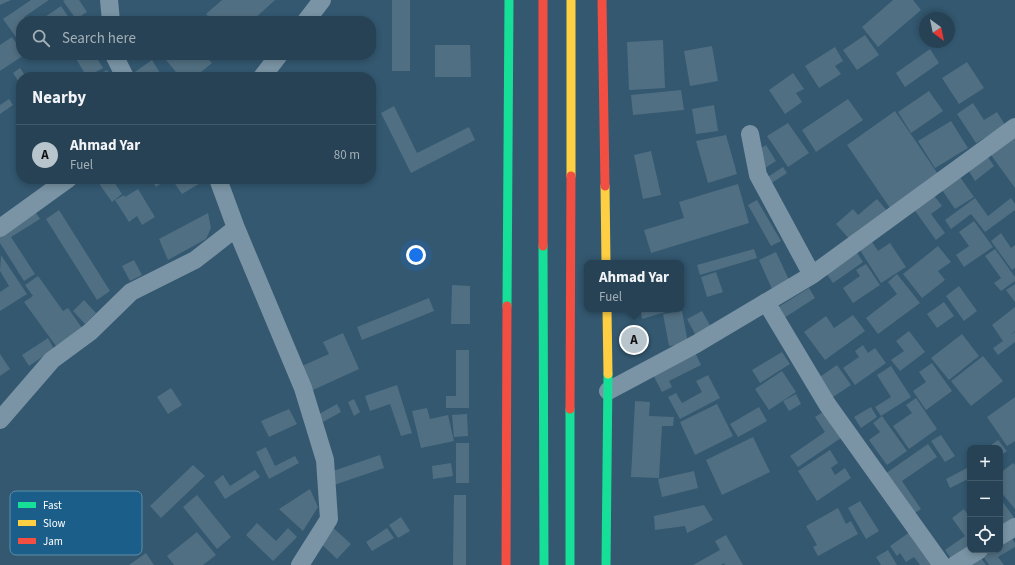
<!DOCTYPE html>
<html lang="en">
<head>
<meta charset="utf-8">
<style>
  :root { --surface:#264254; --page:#2e495a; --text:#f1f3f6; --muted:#a4b0b8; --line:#425b6b; --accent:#b8c5cd }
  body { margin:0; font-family:"Source Sans 3",sans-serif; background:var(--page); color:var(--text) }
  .controls { position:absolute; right:12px; bottom:12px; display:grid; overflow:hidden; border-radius:8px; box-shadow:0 2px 6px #0003 }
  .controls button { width:36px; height:36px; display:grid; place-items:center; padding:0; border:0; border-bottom:1px solid var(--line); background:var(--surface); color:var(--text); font:20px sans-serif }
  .compass { position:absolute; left:919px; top:12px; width:36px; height:36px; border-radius:50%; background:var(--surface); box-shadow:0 2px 6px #0003; rotate:147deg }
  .you { position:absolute; left:416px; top:255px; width:14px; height:14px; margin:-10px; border:3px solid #fff; border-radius:50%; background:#1a73e8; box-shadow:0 0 0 6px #1a73e833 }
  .badge { display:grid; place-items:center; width:26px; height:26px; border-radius:50%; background:var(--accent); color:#111; font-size:13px; font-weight:700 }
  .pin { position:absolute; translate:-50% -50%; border:2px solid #fff; box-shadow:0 1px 4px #0006 }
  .popup { position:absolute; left:584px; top:260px; width:100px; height:52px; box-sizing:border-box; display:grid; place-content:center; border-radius:8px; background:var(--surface); filter:drop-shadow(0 1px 3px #0005); font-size:13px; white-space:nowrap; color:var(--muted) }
  .popup b { font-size:15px; color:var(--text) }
  .popup::after { content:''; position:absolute; left:50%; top:100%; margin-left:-8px; border:8px solid transparent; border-top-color:var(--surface) }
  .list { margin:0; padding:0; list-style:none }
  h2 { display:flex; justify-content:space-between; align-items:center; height:52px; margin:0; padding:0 16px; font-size:17px }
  h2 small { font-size:13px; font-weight:400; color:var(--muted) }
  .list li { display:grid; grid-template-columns:26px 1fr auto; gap:12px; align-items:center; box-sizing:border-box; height:60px; padding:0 16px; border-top:1px solid var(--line) }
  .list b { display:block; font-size:15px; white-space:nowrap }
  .list p { margin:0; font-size:13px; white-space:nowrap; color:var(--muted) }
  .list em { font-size:13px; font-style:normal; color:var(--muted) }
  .icon { flex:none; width:22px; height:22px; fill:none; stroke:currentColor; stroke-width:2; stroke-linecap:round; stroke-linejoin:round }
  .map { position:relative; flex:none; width:1015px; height:565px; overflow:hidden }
  .search { position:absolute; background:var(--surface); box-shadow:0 2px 6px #0003; left:16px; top:16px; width:360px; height:44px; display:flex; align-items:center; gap:10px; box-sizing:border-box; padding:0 14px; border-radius:16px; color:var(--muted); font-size:15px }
  .panel { position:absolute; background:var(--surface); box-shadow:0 2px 6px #0003; left:16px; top:72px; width:360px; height:112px; border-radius:16px }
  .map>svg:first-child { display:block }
  .building { fill:#516f82 }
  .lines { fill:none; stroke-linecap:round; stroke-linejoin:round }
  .street { stroke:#7a94a5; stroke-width:18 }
  .fast { stroke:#16e098; stroke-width:9 }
  .slow { stroke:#ffcf43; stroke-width:9 }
  .jam { stroke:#f24e42; stroke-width:9 }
  .key { fill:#1a5e89; stroke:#5f8eac; stroke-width:1 }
  .key-label { font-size:11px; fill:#fff }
</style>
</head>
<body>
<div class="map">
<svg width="1015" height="565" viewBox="0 0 1015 565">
  <rect width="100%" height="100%" fill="#335870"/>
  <path class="building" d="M0,0H11L0,5Z
    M31,0H49L24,17L26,21H21V44L3,19Z
    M65,0H79L87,12L76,19L63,1Z
    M222,0H275L252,21H213L206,14Z
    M392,0H410V71H392Z
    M893,0H913L921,10L878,47L862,27Z
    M61,6L71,21H39Z
    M865,35L879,55L857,70L843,50Z
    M12,37L21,50V55H24L0,71V45Z
    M663,40L665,88L629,90L627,42Z
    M435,45H470L471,77H435Z
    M712,46L718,81L690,86L684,51Z
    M835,47L843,61L835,66L841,74L819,88L805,66Z
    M930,49L939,63L905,87L896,73Z
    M79,55H95L103,68L87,77L75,57Z
    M162,55H208L206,57L212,63L195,77H180Z
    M152,60L160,73L154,77H134L132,74Z
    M967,62L984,88L959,104L942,78Z
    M20,68L26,77H21V85L13,73Z
    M107,70L111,77H95Z
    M793,73L804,89L796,93L802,102L785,114L769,90Z
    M681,90L684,110L633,115L631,95Z
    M929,91L943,111L911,133L898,112Z
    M9,99L13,105L0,114V105Z
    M848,99L863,120L816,152L802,130Z
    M973,103L984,120L997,112L1005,125L976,143L957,114Z
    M714,105L718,131L696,134L692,109Z
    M394,106L417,153L469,127L475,140L411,173L381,113Z
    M895,111L938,174L890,208L847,145Z
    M951,121L968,148L935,168L918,141Z
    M788,123L809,153L788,167L767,136Z
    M726,135L737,174L708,183L696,141Z
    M1015,137V188L991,155Z
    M766,145L776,161L765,168L755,152Z
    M651,151L661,195L643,199L634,155Z
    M986,154L994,166L975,181L967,168Z
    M783,167L787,173L767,186L763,180Z
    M958,174L974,197L955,209L940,187Z
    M82,179H94L86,184Z
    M102,179H112L122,194L112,202L98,182Z
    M151,179H167L156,187Z
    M176,179H200L202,182L182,194L173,181Z
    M738,184L749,223L651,253L644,230L684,218L679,202Z
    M138,189L155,217L142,225L137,216L129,222L115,200L124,195L125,197Z
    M933,194L942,206L931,214L945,233L936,240L913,208Z
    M975,198L988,216L1011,198L1015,204V210L985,232L971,214L951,229L945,220Z
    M877,199L888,212L852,242L836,224L853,209L858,215Z
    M757,200L781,241L771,246L748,205Z
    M34,210L40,219L11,237L35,274L24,281L0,243V232Z
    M59,210L110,291L97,300L46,219Z
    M208,213L211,228L206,239L168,260L159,239Z
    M974,221L993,247L964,267L956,255L969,246L959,232Z
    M1001,233L1011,248L1015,245V268L1012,270L991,241Z
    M872,242L878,251L890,243L906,267L881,283L860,250Z
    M938,246L951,262L938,271L945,280L922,298L903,274Z
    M754,249L757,258L700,275L697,265Z
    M995,249L1015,277V281L1001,291L994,283L1001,278L985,256Z
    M856,251L863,262L833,283L826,273Z
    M776,252L790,282L773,291L759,260Z
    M1,255L27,294L0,311V292L9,286L0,271Z
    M134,260L142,275L130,281L122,266Z
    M866,264L880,285L853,303L843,288L860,276L856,270Z
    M716,272L723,292L707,297L701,277Z
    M897,274L920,303L878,334L866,318L897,294L888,282Z
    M38,276L63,311L68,308L82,328L56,346L24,302L33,296L25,285Z
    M1015,284V302L1006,290Z
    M452,285L470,286V324H451Z
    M959,286L977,311L964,321L946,296Z
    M809,288L815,298L781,320L775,309Z
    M429,298L434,311L362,340L357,327Z
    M84,300L96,313L85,324L73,311Z
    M944,302L954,316L937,328L927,314Z
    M1015,307V331L1011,334L1015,332V342L998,355L993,348L1003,341L992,325Z
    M640,309H676L642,319Z
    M682,311L688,343L669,346L663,314Z
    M702,311L711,327L696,336L687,319Z
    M853,315L865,331L825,360L804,332L826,316L834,328Z
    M909,331L925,352L900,371L891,360L904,351L896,341Z
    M343,333L359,369L313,390L302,366L329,354L323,342Z
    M962,334L979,356L949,380L931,358Z
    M48,338L54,349L29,366L22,355Z
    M863,345L868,353L875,348L886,363L855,385L843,368L859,357L855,351Z
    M456,350H469V408H446V396H456Z
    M694,350L701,365L669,381L672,387L662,392L652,373Z
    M782,352L790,364L760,383L752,370Z
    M0,354L10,369L0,376Z
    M983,356L1003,381L971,406L951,381Z
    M932,363L952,391L926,410L913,391L926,382L919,372Z
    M837,365L851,385L827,401L814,381Z
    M891,366L911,397L881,416L875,407L891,397L877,375Z
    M782,371L796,392L769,410L755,389Z
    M708,375L720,398L680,419L668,397L676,393L682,403L702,392L696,381Z
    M397,385L412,433L401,436L390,404L370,411L365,396Z
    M171,388L182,405L168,414L157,397Z
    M796,394L801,404L789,411L783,401Z
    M1015,397V441L1007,446L987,417Z
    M916,398L937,429L909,449L893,426L912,413L906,405Z
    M354,399L360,412L354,416L348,402Z
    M635,401L650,402L649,416L674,417L673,426H662L659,478L631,477Z
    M337,404L341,412L323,422L319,414Z
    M717,404L733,436L695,455L680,422Z
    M759,407L767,421L738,437L730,424Z
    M871,407L877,417L861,428L854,417Z
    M427,408L430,419L448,415L454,441L421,448L412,411Z
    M289,409L297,424L269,437L261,421Z
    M826,410L844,436L798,467L790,456L825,432L815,417Z
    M467,414L468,436L454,437L452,415Z
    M882,416L907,451L887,465L869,440L880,432L873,423Z
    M941,435L955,456L945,462L931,441Z
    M753,437L770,472L722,495L706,460Z
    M998,440L1007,451L1000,456V448H987Z
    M456,443H469V483H456Z
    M928,444L937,457L902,481L921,509L910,516L882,476Z
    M266,447L275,466L295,456L299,463L269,479L256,452Z
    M830,450L838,463L831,468L835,475L845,468L851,478L817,501L798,471Z
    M380,455L384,468L334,485L330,472Z
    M451,463L453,476L433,479L432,466Z
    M1013,463L1015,465V509L1000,491V473Z
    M193,465L205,476L161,518L150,506Z
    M967,468L970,478L950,488L946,479Z
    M255,470L260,477L225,499L214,482L223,475L230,486Z
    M694,471L698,488L662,497L658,479Z
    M310,489L318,507L303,531L279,509Z
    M197,495L231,537L217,549L183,507Z
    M454,495H466V565H453Z
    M1000,498L1015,519L1000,533Z
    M860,501L879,531L866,539L848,508Z
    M704,505L713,520L687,533L685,526L655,530L654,516Z
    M838,508L846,524L851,521L858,534L818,556L813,547L817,545L806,526Z
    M964,509L970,518V550L954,563L945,550L965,536L952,518Z
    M401,517L410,531L398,538L389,525Z
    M257,523L276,541L288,528L297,537L273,561L246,535Z
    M330,525L351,544L337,559L317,540Z
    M387,528L394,538L372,551L366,542Z
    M914,529L939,565H920L914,557L906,562L900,553L897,556L890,546Z
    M197,532L216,555L203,565H174L167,556Z
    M726,535L743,565H725L724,563L721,565H693L720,550L715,541Z
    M1010,535L1015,543V547L998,557L1004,565H989L983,556L992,550H1000V541Z
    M888,550L897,565H881L876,557Z
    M146,553L154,565H129Z
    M981,558L986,565H972Z"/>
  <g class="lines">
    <path class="street" d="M109,0L111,21
      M306,21L322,0
      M114,55L125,77
      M262,77L279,55
      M750,134L758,175L812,275
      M218,179L236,228L303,388L325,460L329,519L300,565
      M0,228L68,179
      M766,302L827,404L942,565
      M608,391L696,344L812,275L1015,127
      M0,420L52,360L90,332L131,292L195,260L236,228
      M1000,536L1015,527
      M955,565L979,550"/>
    <path class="fast" d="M543,246L544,565
      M507,306L509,0
      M570,565V409
      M606,565L608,374"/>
    <path class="slow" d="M571,176V0
      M605,186L606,263
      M607,309L608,374"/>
    <path class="jam" d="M543,0V246
      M602,0L605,186
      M570,409L571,176
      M506,565L507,306"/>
  </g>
  <rect x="10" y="491" width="132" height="64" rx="6" class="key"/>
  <rect x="18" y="502" width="18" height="6" fill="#16e098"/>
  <rect x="18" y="520" width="18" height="6" fill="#ffcf43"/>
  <rect x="18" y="538" width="18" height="6" fill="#f24e42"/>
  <g class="key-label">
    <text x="43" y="509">Fast</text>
    <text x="43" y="527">Slow</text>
    <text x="43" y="545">Jam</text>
  </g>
</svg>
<div class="controls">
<button>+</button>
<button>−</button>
<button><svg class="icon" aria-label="locate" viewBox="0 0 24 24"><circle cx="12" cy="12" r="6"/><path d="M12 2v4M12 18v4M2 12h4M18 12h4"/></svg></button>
</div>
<svg class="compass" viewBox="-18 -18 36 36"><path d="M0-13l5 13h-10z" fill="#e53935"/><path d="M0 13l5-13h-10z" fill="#a4b0b8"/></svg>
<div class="you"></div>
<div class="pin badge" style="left:634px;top:340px">A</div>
<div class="popup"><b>Ahmad Yar</b>Fuel</div>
<div class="search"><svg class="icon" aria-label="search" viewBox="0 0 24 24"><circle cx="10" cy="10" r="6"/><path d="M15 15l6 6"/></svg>Search here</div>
<section class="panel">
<h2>Nearby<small></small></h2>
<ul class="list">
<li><span class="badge">A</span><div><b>Ahmad Yar</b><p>Fuel</p></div><em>80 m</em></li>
</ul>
</section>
</div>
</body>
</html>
